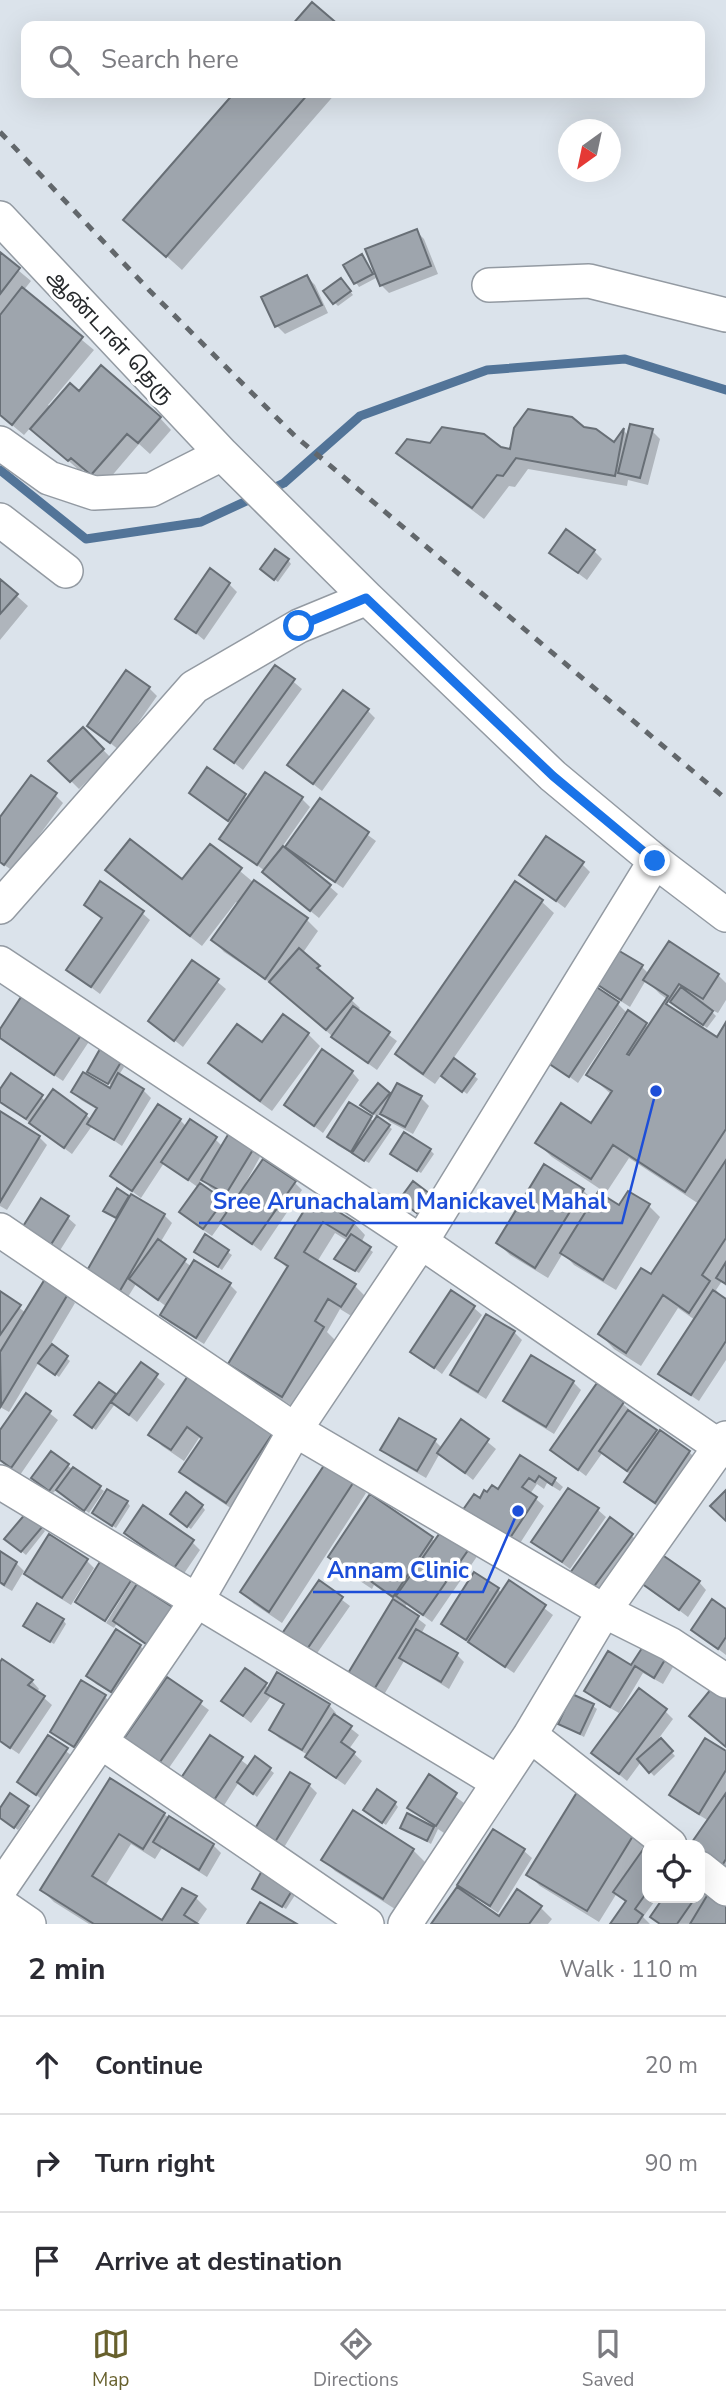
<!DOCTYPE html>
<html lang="en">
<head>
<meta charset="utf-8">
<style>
  :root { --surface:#fff; --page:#f2f2f3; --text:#2b2b33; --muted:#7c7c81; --line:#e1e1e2; --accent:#67602c }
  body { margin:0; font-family:"Nunito Sans","Noto Sans Tamil",sans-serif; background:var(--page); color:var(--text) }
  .controls { position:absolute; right:21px; bottom:21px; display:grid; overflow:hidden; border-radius:14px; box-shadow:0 7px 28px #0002 }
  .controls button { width:63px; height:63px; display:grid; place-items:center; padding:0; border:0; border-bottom:2px solid var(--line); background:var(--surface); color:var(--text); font:35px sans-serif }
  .compass { position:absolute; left:558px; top:119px; width:63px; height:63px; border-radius:50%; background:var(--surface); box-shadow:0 7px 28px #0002; rotate:213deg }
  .stop { position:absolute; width:21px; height:21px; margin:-16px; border:5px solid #1a73e8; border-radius:50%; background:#fff }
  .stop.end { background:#1a73e8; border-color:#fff; box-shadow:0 2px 7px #0008 }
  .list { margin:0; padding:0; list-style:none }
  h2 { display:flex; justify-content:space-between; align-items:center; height:91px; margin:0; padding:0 28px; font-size:30px }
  h2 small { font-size:23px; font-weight:400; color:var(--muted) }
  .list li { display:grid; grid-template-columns:46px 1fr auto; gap:21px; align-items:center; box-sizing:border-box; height:98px; padding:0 28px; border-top:2px solid var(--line) }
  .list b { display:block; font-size:26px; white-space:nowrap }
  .list em { font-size:23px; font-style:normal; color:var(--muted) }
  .icon { flex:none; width:38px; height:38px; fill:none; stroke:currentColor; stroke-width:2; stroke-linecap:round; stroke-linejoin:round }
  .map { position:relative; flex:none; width:726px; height:1924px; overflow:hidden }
  .search { position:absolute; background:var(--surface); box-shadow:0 7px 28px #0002; left:21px; right:21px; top:21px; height:77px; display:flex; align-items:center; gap:18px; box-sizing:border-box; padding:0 24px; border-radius:14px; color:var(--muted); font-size:26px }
  .sheet { height:385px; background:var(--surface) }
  nav { display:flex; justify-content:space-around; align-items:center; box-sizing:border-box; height:98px; border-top:2px solid var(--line); background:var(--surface); font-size:19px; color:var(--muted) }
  nav a { display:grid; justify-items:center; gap:4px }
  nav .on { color:var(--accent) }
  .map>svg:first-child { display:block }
  .shadow { fill:#0003; fill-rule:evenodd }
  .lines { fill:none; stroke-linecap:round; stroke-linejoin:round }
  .stream { stroke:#527498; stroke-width:9 }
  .building { fill:#9ea5ad; stroke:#686f76; stroke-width:2 }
  .minor-casing { stroke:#939aa2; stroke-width:36 }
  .minor { stroke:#fff; stroke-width:33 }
  .rail { stroke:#62676b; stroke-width:5; stroke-dasharray:9 9; stroke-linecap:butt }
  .route { stroke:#1a73e8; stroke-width:9 }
  .labels { text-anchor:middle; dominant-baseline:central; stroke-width:7; stroke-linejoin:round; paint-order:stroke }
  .street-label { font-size:21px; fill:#26292c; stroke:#fff }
  .leader { fill:none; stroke:#1d4ed8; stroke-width:2.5 }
  .callout-dot { fill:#1d4ed8; stroke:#fff; stroke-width:2.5 }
  .callout-label { font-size:23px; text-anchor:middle; font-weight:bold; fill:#1d4ed8; stroke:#fff; stroke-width:7; stroke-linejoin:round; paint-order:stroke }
</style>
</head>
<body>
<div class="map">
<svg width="726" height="1924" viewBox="0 0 726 1924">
  <rect width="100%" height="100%" fill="#dbe3eb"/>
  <path class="shadow" d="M236,93H336L182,270L126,220Z
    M416,231L424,239L438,274L389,293L381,285Z
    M0,255L31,281L23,291L94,350L48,405L51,407L79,393L160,418L171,430L150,454L139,444L104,485L84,468L81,472L31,427L24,435L0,415Z
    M362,256L376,278L359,287L345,266Z
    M307,277L315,285L328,313L285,334L277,326Z
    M344,283L353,295L338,306L335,303Z
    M584,429L614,444L624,431L629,436L652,431L660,439L648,485L628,480L627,486L528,469L515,487L509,486L484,519L410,464L399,452L430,445L512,451Z
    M594,551L602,559L587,580L551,553Z
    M288,560L291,564L278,582L266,573Z
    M0,581L28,606L0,640Z
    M229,584L237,592L204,640L178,618Z
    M276,667L302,689L243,770L217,749Z
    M149,688L157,696L119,750L89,726Z
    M367,710L375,718L322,791L289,765Z
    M83,729L111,758L79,789L51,761Z
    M208,770L249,800L302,799L310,807L282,847L285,850L320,800L376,841L343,888L306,863L305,865L338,894L319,918L272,880L265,871L221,839L232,824L192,793Z
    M55,795L63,803L13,871L0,862V820Z
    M210,846L253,882L307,920L318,931L302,954L360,1008L357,1011L397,1041L377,1070L341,1044L278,988L224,952L213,940L239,904L236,902L202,946L119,882L107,870L182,882Z
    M582,864L590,872L565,908L521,875Z
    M516,883L542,902L554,913L453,1059L478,1079L467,1094L442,1074L435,1084L409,1066L397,1054Z
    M86,904L142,913L150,920L100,994L68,970L103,919Z
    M193,962L226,989L183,1047L150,1021Z
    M642,967L649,974L718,975L726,983V1000L718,1013L708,1008L716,1016L707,1028L660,994L646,980L630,1007L605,991L597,983Z
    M618,1004L627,1013L649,1028L717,1039L726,1026V1286L722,1281L716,1290L726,1301V1360L699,1401L669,1381L661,1373L695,1320L678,1308L641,1366L614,1349L600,1334L652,1277L699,1204L629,1158L606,1193L552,1157L537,1143L592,1125L612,1095L588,1074L627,1016L624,1014L578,1083L545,1059Z
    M283,1017L308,1034L320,1046L272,1111L222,1075L211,1063L263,1045Z
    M0,1032H83L90,1040L63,1081L6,1043L0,1037Z
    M120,1063L124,1067L119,1075L143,1090L151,1098L122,1146L92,1126L72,1154L0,1101V1092L41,1097L46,1102L86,1115L92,1120L98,1110L81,1100L73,1092L110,1090L113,1086L93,1075Z
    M352,1072L359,1080L323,1133L286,1105Z
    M378,1085L391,1096L421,1098L429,1106L413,1134L390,1122L381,1113L377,1117L366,1108Z
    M349,1104L375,1122L388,1126L392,1129L369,1163L337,1145L329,1137Z
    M0,1114L39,1137L47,1145L7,1210L0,1206Z
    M180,1120L187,1127L215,1139L223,1147L253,1149L260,1157L245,1184L247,1185L294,1182L302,1190L261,1251L222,1222L212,1236L189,1220L181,1212L199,1188L164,1163L141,1198L112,1176ZM202,1179L211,1188L236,1202L231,1209L198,1184Z
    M430,1150L434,1154L421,1173L396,1157Z
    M583,1190L594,1202L620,1207L649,1206L660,1217L616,1290L574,1265L563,1253L548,1278L510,1255L498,1243Z
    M118,1191L164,1215L172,1223L160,1243L192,1267L229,1284L237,1292L204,1344L170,1323L162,1315L167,1307L136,1284L126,1300L95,1281L118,1220L109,1214Z
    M313,1198L354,1223L365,1235L361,1243L373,1252L359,1273L340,1262L348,1241L335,1233L317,1262L354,1285L366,1297L353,1317L340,1309L327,1332L335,1340L294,1407L242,1376L230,1364L288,1269L277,1258Z
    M42,1200L68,1218L76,1225L59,1252L32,1235Z
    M206,1237L232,1255L222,1270L200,1255Z
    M0,1293L26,1313L67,1295L75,1303L50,1345L70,1361L59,1377L39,1362L9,1412L0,1407Z
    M474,1308L482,1315L442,1374L412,1351Z
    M514,1332L522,1340L486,1399L460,1383L452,1375Z
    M532,1357L573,1382L581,1390L554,1434L513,1409L505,1401Z
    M141,1364L165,1384L137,1422L115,1404L96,1430L80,1419L99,1384L117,1398Z
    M192,1372L287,1440L238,1513L193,1483L182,1472L203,1440L199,1438L184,1461L162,1446L150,1434Z
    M597,1385L623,1404L631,1411L630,1414L659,1435L660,1432L689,1452L697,1460L663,1510L634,1490L626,1482L631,1475L603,1452L586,1476L552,1450Z
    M27,1395L58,1420L20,1475L0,1461V1433Z
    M462,1421L496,1449L473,1480L440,1453L426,1478L390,1457L383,1449L435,1441L442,1448Z
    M521,1457L555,1480L563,1487L560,1491L547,1483L544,1489L537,1484L530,1494L544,1506L515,1551L480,1500L499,1492Z
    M68,1466L104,1491L89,1513L57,1489L53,1493L37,1482Z
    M354,1481L366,1493L282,1623L254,1604L242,1592Z
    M371,1497L436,1542L444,1529L478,1555L432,1622L407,1604L404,1608L426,1625L421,1634L456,1654L464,1662L449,1689L404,1661L382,1698L349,1674L395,1600L374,1585L372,1589L342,1569L330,1557Z
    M127,1502L130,1506L116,1528L98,1517Z
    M202,1506L205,1510L191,1529L175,1518Z
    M598,1510L606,1517L570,1569L534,1542Z
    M41,1527L45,1531L26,1555L10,1542Z
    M126,1533L192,1542L200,1550L183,1575Z
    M631,1535L639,1543L601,1596L580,1581Z
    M0,1553L16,1563L27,1574L86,1560L94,1568L71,1605L34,1582L24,1571L12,1591L0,1584Z
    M129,1579L103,1621L77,1602Z
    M132,1581L138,1587L158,1652L117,1623L114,1628L106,1623Z
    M510,1582L553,1615L514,1673L451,1631L443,1623L498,1589L502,1594Z
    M699,1582L706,1590L688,1617L643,1583Z
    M320,1583L350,1606L313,1659L291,1643Z
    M726,1611V1655L693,1630Z
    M63,1620L66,1624L54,1644L29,1629Z
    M140,1646L148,1654L120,1698L96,1684L89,1676Z
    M645,1647L665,1659L673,1667L663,1684L643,1673L619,1713L594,1699L586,1691L632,1668Z
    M0,1660L32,1681L39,1689L37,1692L52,1705L19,1754L0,1741Z
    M245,1670L270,1689L329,1705L336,1713L335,1716L359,1735L349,1749L362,1761L345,1785L315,1764L308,1755L279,1738L271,1730L285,1706L271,1696L251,1723L223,1701Z
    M167,1679L209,1710L162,1778L128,1755Z
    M105,1697L113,1705L83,1753L60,1739L52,1731Z
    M593,1706L597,1709L584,1737L560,1724Z
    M665,1711L673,1719L659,1738L675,1756L654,1776L641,1762L627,1781L593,1753Z
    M211,1737L250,1767L256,1759L274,1773L257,1797L239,1782L223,1807L191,1785Z
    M48,1738L75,1758L45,1802L19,1781Z
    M726,1753V1871L700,1852V1845H692L709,1821L679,1803L671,1795Z
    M429,1777L464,1803L444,1833L438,1829L431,1844L402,1827L428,1826L430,1824L409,1807Z
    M111,1781L213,1845L221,1853L207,1877L162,1848L155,1859L131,1844L105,1886L163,1923L195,1897L207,1909L197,1924H89L54,1902L42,1890Z
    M309,1785L317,1793L280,1854L261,1842Z
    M579,1792L650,1839L643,1849L647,1852V1898H657L643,1917L650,1924H612L628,1902L617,1893L599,1922L540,1886L529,1875Z
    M11,1796L31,1811L18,1830L0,1816V1811Z
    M395,1803L398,1807L386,1825L369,1813Z
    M413,1850L425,1862L395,1909L335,1871L324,1860Z
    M524,1851L532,1858L498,1913L476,1898L474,1901L499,1919L540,1907L552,1919L548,1924H433L470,1896L459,1885Z
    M700,1875L726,1924H659L652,1917L665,1898H700Z
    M299,1889L286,1909L258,1892Z"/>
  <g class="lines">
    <path class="stream" d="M0,470L86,539L201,522L255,497
      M267,491L284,483L360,416L487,370L625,359L726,390"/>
  </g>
  <path class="building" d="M312,2L340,26H291Z
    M234,93H309L166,257L123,220Z
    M417,229L431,266L380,286L365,249Z
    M0,252L20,268L0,294Z
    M362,254L373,274L354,284L343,265Z
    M307,275L322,305L275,327L261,297Z
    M341,278L351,291L333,304L323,291Z
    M22,287L83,337L12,425L0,415V315Z
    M101,365L161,417L138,443L127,434L91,475L71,458L68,461L30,429L70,383L79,391Z
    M528,409L572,417L584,427L596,429L614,442L624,428L615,476L516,458L503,476L497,475L472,508L396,453L407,439L430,443L442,427L484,434L501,447L510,449L514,428Z
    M630,424L653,429L640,478L618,473Z
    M566,529L595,550L578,573L549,553Z
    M275,549L289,559L274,580L260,569Z
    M210,568L230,583L196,633L175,619Z
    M0,579L18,594L0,614Z
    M275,665L295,679L234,763L214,749Z
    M126,670L150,687L110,743L87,726Z
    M343,690L369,709L313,784L287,765Z
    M83,727L104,749L70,782L48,761Z
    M207,767L246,794L228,821L189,793Z
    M265,772L303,797L257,865L219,839Z
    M31,775L57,793L4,865L0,862V817Z
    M320,798L369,832L335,882L285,847Z
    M546,836L584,862L556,901L519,875Z
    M130,839L182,879L210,844L242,868L190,936L105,870Z
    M283,846L331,885L310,911L262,872Z
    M254,880L308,918L265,979L211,940Z
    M100,881L144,911L91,987L66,970L102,918L84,905Z
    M515,881L543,900L423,1074L395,1054Z
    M669,941L719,974L703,999L679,984L666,1004L717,1037L726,1022V1129L685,1192L613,1145L591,1179L535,1143L561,1103L591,1123L612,1091L586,1075L628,1010L647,1023L627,1054L629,1055L668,996L643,980Z
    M299,948L320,966L317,968L353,998L326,1030L269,982Z
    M616,949L643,965L621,1000L595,983Z
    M192,960L219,979L174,1041L148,1021Z
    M592,984L619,1002L569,1077L542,1059Z
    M681,987L713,1011L703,1025L670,1002Z
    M25,991L84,1031L54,1075L0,1038V1029Z
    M353,1006L390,1032L368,1063L331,1037Z
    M283,1014L309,1033L260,1101L208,1063L237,1024L262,1042Z
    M100,1049L121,1062L108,1084L87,1072Z
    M322,1049L353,1071L314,1126L284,1105Z
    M454,1058L475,1074L462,1092L441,1076Z
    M83,1072L110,1088L118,1073L144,1089L114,1140L87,1124L97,1108L71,1092Z
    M11,1073L43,1095L26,1119L0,1102V1089Z
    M378,1083L390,1093L373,1114L360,1105Z
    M397,1083L422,1096L405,1127L380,1114Z
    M53,1089L87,1114L64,1148L29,1123Z
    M349,1102L372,1116L351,1152L327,1137Z
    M158,1104L181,1119L132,1191L110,1176Z
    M0,1111L40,1136L0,1202Z
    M377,1116L390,1125L364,1161L352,1153Z
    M190,1119L217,1137L188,1180L161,1162Z
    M404,1132L431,1149L417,1171L390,1154Z
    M229,1133L254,1148L226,1194L201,1180Z
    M263,1159L296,1181L252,1244L220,1222Z
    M726,1160V1238L702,1275L710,1281L689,1313L663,1295L626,1353L598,1334L641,1268L651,1274Z
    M544,1164L584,1189L535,1268L496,1243Z
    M413,1181L438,1200L425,1219L399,1200Z
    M200,1183L224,1200L203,1229L179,1212Z
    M117,1188L129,1196L116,1218L103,1211Z
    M628,1191L650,1204L603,1280L560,1253L598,1192L619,1205Z
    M131,1194L165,1214L118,1294L85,1274Z
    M313,1196L355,1222L346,1236L323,1222L304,1252L356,1284L341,1307L328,1299L315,1321L324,1327L282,1397L228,1364L288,1266L275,1258Z
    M41,1198L69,1216L50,1246L22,1228Z
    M205,1234L229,1250L218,1267L194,1252Z
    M351,1234L371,1247L355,1271L334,1259Z
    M158,1239L186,1259L158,1300L129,1279Z
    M194,1260L231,1283L196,1338L160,1315Z
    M726,1262V1284L716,1278Z
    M45,1279L68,1294L1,1406L0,1352Z
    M451,1290L475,1306L434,1368L410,1352Z
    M713,1290L726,1299V1341L691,1395L658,1374Z
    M0,1291L21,1305L0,1335Z
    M486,1314L515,1331L478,1392L450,1375Z
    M52,1344L68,1356L55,1375L38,1363Z
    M531,1355L574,1381L546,1427L503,1401Z
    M141,1362L158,1374L129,1415L111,1402Z
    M192,1370L277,1427L226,1503L179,1472L202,1438L187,1427L171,1450L148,1435Z
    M99,1382L116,1394L92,1428L74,1415Z
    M597,1383L624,1402L578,1470L550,1450Z
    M26,1393L51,1411L11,1468L0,1460V1430Z
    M628,1410L657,1430L627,1471L599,1451Z
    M399,1418L436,1439L417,1471L380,1450Z
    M461,1419L489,1439L465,1473L437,1453Z
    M660,1430L690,1451L655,1503L624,1482Z
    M51,1451L69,1464L49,1491L31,1478Z
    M520,1455L556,1478L552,1485L539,1476L535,1482L529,1478L522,1487L537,1497L506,1544L460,1514L474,1494L480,1498L484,1490L487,1492L492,1485L498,1489Z
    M327,1461L355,1480L269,1612L240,1592Z
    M73,1467L101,1486L84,1511L56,1490Z
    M568,1488L599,1508L562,1562L531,1542Z
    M107,1489L128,1501L112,1526L92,1513Z
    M726,1490V1521L710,1506Z
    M186,1492L203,1505L187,1527L170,1514Z
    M370,1494L433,1537L393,1597L362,1575L359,1579L328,1557Z
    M143,1505L194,1540L174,1568L124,1533Z
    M26,1513L43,1526L21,1552L4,1539Z
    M610,1517L633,1534L592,1589L570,1573Z
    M444,1527L471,1546L423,1615L396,1596Z
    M49,1534L88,1559L62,1598L24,1574Z
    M0,1551L17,1562L4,1585L0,1582Z
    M661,1554L700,1581L679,1610L641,1583Z
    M101,1560L132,1579L105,1621L75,1602Z
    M474,1572L499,1588L466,1640L441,1624Z
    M319,1580L343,1597L305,1652L281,1635Z
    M509,1580L546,1605L505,1667L468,1642Z
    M137,1584L174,1608L149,1646L113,1621Z
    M393,1599L419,1616L373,1691L347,1675Z
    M712,1599L726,1609V1637L718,1649L691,1630Z
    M37,1603L64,1619L50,1642L23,1626Z
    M116,1629L141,1645L111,1692L86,1676Z
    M416,1629L458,1653L441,1682L399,1658Z
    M644,1645L666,1658L654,1678L635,1666L610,1707L584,1691L608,1651L631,1665Z
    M2,1659L33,1680L28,1685L45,1696L10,1748L0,1741V1662Z
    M245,1668L267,1683L243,1716L221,1701Z
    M277,1672L330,1704L302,1750L269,1730L284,1704L265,1693Z
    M167,1677L202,1701L153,1772L118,1747Z
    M81,1680L106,1695L74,1747L50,1732Z
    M716,1683L726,1692V1747L689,1716Z
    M639,1688L667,1709L619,1774L591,1753Z
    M572,1694L594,1704L580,1734L558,1724Z
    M334,1714L352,1726L341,1742L355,1752L336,1778L305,1757Z
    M48,1735L68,1748L36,1795L17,1782Z
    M210,1735L243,1757L214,1800L181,1778Z
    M661,1738L673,1751L649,1773L637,1759Z
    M705,1738L726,1751V1770L699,1814L669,1795Z
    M255,1756L271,1768L253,1794L237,1782Z
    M290,1772L310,1784L272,1847L251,1835Z
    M429,1774L457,1793L436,1826L407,1808Z
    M110,1778L165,1813L143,1849L119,1834L92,1876L162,1920L182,1888L197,1896L184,1915L198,1924H94L40,1890Z
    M377,1789L396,1802L382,1823L363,1810Z
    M579,1789L639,1826L587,1911L526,1875Z
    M10,1793L29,1806L14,1828L0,1818V1808Z
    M726,1793V1859L721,1867L700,1852V1845H690Z
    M353,1810L414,1849L383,1899L321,1860Z
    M407,1813L434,1827L427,1841L400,1828Z
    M169,1816L214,1844L199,1870L153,1842Z
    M493,1829L525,1849L490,1906L457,1885Z
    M644,1848L647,1850V1892L635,1909L643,1915L637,1924H610L626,1901L613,1892Z
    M265,1865L296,1884L282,1907L252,1889Z
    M457,1887L499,1916L517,1889L542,1906L529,1924H431Z
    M711,1889L726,1898V1924H690Z
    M663,1898H695L677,1924H660L650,1917Z
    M260,1902L297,1924H247Z"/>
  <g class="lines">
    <defs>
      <path id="minor" d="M0,218L222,454
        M489,285L589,281L726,315
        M0,443L49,478L94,493L151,490L222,454L367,598
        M0,520L66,571
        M0,907L194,687L299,626L367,598L553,776L655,861L726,915
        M0,963L421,1242L726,1451
        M0,1230L295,1430L421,1242L655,861
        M0,1482L498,1782
        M530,1735L670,1845
        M101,1742L367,1924
        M700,1868L726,1889
        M0,1889L197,1600L295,1430L604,1611L670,1644L726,1681
        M0,1904L29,1924
        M405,1924L530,1735L604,1611L726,1438"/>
    </defs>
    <use href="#minor" class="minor-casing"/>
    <use href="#minor" class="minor"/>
    <path class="rail" d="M0,132L150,291L295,436L726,799"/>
  </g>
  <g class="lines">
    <path class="route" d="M299,626L366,598L553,776L655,861"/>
  </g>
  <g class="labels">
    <g class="street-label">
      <text transform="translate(111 336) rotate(47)">ஆண்டாள் தெரு</text>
    </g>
  </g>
  <path class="leader" d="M656 1091L622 1223H199M518 1511L483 1592H313"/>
  <g class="callout-dot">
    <circle cx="656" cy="1091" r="7"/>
    <circle cx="518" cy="1511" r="7"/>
  </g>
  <g class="callout-label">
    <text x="410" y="1209">Sree Arunachalam Manickavel Mahal</text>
    <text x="398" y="1578">Annam Clinic</text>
  </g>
</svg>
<div class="controls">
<button><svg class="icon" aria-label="locate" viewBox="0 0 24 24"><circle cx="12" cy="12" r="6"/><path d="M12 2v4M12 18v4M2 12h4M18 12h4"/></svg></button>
</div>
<svg class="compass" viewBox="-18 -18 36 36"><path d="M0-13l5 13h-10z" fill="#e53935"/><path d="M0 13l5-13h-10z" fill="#7c7c81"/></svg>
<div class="stop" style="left:299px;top:626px"></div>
<div class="stop end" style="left:655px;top:861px"></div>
<div class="search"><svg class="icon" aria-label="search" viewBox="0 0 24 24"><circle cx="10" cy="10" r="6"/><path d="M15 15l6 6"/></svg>Search here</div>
</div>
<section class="sheet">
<h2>2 min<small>Walk · 110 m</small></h2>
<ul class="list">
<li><svg class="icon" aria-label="ahead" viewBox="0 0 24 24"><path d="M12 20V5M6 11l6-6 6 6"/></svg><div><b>Continue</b></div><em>20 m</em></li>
<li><svg class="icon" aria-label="right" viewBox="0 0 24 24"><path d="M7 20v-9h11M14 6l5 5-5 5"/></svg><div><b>Turn right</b></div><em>90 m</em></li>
<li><svg class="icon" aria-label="arrive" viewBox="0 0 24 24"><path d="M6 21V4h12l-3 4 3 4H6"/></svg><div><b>Arrive at destination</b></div></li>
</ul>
</section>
<nav>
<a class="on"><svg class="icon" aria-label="map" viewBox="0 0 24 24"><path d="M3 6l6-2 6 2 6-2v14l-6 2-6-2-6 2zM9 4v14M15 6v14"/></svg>Map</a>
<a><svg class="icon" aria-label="directions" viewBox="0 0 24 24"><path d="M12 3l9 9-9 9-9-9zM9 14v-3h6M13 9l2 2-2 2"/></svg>Directions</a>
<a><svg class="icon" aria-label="saved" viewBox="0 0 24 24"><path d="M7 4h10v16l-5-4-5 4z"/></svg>Saved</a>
</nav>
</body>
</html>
